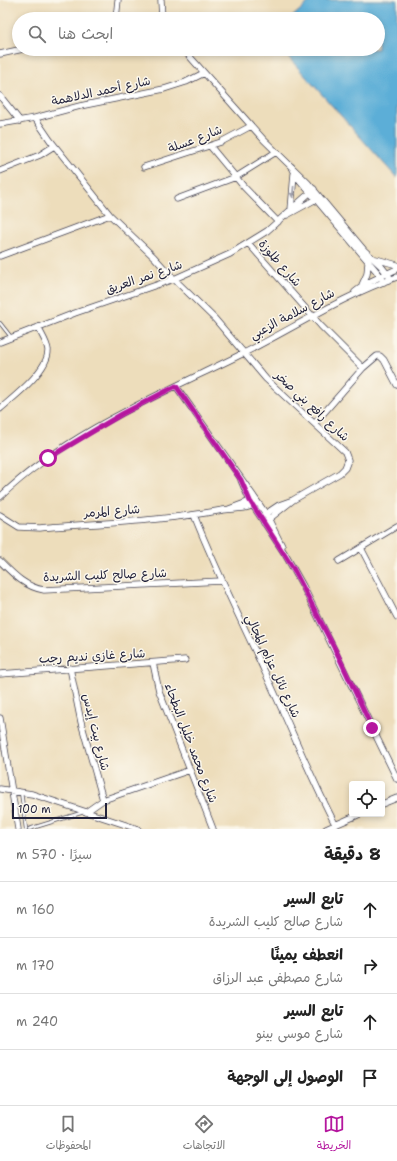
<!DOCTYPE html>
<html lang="ar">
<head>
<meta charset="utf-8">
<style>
  :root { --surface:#fff; --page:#f6f6f6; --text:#222; --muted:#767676; --line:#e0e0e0; --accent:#b5179e }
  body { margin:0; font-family:"Shantell Sans","Playpen Sans Arabic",sans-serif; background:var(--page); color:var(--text); direction:rtl }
  .controls { position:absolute; right:12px; bottom:12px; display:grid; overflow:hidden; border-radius:4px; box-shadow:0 2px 6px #0003 }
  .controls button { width:36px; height:36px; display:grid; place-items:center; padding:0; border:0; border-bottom:1px solid var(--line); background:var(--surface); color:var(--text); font:20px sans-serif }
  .scale { position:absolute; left:12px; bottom:10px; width:95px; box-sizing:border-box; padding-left:4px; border:2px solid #22223b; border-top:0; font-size:11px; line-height:14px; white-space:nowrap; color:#22223b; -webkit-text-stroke:3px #fbf7ec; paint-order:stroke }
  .stop { position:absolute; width:12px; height:12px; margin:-9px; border:3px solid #b5179e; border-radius:50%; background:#fff }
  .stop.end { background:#b5179e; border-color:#fff; box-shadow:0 1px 4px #0008 }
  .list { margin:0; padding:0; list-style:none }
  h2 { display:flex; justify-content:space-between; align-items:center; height:52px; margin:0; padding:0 16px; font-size:17px }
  h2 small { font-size:13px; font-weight:400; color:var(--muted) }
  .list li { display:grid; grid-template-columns:26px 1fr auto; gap:12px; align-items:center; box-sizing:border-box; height:56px; padding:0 16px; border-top:1px solid var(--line) }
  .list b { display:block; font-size:15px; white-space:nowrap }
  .list p { margin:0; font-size:13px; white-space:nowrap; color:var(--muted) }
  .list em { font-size:13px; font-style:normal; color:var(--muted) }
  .icon { flex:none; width:22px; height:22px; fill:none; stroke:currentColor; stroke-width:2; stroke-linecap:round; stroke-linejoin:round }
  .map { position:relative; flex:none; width:397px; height:829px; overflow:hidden; direction:ltr }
  .search { position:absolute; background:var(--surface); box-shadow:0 2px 6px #0003; left:12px; right:12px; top:12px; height:44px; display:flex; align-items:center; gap:10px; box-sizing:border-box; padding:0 14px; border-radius:22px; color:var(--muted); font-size:15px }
  .sheet { height:276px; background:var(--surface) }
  nav { display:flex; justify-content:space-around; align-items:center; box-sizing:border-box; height:56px; border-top:1px solid var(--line); background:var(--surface); font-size:11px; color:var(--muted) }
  nav a { display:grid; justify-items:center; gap:2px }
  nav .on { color:var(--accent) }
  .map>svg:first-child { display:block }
  .water { fill:#5caed7; stroke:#3f6889 }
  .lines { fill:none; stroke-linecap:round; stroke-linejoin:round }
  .service-casing { stroke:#403e4e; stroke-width:4 }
  .minor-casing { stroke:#403e4e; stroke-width:7 }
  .service { stroke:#fff; stroke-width:2.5 }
  .minor { stroke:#fff; stroke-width:5.5 }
  .oneway { fill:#9c9ca7 }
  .route { stroke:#b5179e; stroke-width:5 }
  .labels { text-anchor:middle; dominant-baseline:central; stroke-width:3; stroke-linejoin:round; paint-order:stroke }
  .street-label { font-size:12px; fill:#22223b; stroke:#fbf7ec }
</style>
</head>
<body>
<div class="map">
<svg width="397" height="829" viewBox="0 0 397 829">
  <rect width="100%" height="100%" fill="#fbf7ec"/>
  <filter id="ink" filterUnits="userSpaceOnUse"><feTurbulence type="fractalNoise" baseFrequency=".025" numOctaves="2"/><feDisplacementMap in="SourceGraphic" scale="8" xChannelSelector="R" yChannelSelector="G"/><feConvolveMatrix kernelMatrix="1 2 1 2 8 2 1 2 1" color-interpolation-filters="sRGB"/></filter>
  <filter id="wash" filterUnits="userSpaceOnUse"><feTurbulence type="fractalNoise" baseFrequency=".012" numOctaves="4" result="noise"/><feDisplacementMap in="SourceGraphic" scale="16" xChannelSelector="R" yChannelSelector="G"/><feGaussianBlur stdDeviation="0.9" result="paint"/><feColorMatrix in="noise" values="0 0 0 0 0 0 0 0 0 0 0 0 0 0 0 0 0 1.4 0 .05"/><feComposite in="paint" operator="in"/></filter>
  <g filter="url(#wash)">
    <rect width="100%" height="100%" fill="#edddbb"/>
    <path class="water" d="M311,0H397V178L281,49H378V19H290Z"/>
  </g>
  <g filter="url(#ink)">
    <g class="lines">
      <defs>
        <path id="service" d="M0,323L11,337
          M21,792L26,829
          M29,829L84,812"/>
        <path id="minor" d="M161,0L162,19
          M116,19L118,0
          M183,49L264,140L308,183L364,250L381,266L391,279
          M0,54L23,49
          M0,96L20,121
          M35,118L50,140L110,215L154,257L174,279L215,319L266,379L345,452L348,460L345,468L340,473L293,500L264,523
          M0,124L35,118L80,106L164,89L186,82L204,73
          M210,146L244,187L278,222
          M144,167L221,142L251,126
          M292,167L297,177L378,273L384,282
          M0,171L40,155L54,146
          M177,199L236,177L276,152
          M291,210L294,174
          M287,215L318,198
          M249,244L321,326L363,368
          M0,256L110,215
          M376,259L397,265
          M362,285L367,274L368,263
          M355,292L367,283L397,269
          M0,342L75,313L174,279L230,254L267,231L314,189
          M176,386L266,514L282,546
          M0,409C14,397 49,370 48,350C47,342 41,334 38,327
          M315,423L363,368L377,356H380L384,360L397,385
          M241,480L250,501L285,554L303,586L397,779
          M0,497C68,432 159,395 242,354C294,328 342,296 397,277
          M229,509L253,500
          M0,515L19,527L40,528C101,523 163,521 223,510C236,508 247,510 258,503
          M194,515C215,568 240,618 264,670C288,721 309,774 335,824
          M264,515L279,505L293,500
          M361,548L397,617
          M0,561C13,574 25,587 44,590L221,581
          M339,561L397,526
          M153,663L159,691L213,829
          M70,668L81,722L103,800
          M0,674L185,660
          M0,718L18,829
          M0,789L32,794L138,829
          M382,804L397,798
          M86,812L103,800L190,770
          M326,829L360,814"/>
      </defs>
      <use href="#service" class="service-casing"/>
      <use href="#minor" class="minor-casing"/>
      <use href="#service" class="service"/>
      <use href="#minor" class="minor"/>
    </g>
    <defs><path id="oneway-solid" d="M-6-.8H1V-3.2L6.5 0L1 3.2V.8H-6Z"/></defs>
    <use class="oneway" href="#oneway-solid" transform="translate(293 192) rotate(96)"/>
  </g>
  <g class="lines" filter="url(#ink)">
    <path class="route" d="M48,458L122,414L176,386L241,480L250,501L293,568L338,655L372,728"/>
  </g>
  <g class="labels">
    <g class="street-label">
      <text transform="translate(101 91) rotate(-12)">شارع أحمد الدلاهمة</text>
      <text transform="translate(195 139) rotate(-21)">شارع عسلة</text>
      <text transform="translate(280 263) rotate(49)">شارع طلوزة</text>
      <text transform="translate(144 277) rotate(-19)">شارع نمر العريق</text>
      <text transform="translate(292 314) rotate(-28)">شارع سلامة الزعبي</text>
      <text transform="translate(312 406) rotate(43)">شارع رافع بني صخر</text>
      <text transform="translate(112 511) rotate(-4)">شارع المرمر</text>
      <text transform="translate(105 575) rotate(-2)">شارع صالح كليب الشريدة</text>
      <text transform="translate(92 656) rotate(-3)">شارع غازي نديم رجب</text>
      <text transform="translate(273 666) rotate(65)">شارع نائل عزام المجالي</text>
      <text transform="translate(96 732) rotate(76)">شارع بيت إيدس</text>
      <text transform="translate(191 743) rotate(69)">شارع محمد خليل البطحاء</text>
    </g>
  </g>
</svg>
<div class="controls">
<button><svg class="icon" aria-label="locate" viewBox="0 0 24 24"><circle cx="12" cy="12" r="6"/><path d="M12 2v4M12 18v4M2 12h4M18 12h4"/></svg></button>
</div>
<div class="scale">100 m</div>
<div class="stop" style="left:48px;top:458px"></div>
<div class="stop end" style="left:372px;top:728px"></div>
<div class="search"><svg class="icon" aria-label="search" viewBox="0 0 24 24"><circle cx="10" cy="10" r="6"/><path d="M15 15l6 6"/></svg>ابحث هنا</div>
</div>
<section class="sheet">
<h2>8 دقيقة<small>سيرًا · 570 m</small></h2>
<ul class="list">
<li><svg class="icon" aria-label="ahead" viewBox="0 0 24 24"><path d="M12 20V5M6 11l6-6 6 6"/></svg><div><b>تابع السير</b><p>شارع صالح كليب الشريدة</p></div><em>160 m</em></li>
<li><svg class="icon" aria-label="right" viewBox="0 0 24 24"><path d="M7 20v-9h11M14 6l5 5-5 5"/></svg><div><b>انعطف يمينًا</b><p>شارع مصطفى عبد الرزاق</p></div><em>170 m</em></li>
<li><svg class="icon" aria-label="ahead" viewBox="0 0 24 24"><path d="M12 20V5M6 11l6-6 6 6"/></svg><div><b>تابع السير</b><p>شارع موسى بينو</p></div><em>240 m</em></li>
<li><svg class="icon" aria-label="arrive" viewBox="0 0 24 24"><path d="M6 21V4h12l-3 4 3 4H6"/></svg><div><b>الوصول إلى الوجهة</b></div></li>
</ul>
</section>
<nav>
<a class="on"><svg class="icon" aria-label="map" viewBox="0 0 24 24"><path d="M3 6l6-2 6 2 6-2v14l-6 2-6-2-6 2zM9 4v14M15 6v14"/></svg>الخريطة</a>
<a><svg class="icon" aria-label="directions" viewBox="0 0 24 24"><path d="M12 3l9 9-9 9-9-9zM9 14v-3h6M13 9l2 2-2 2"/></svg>الاتجاهات</a>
<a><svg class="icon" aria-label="saved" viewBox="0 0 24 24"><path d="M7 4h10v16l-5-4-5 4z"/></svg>المحفوظات</a>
</nav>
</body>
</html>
